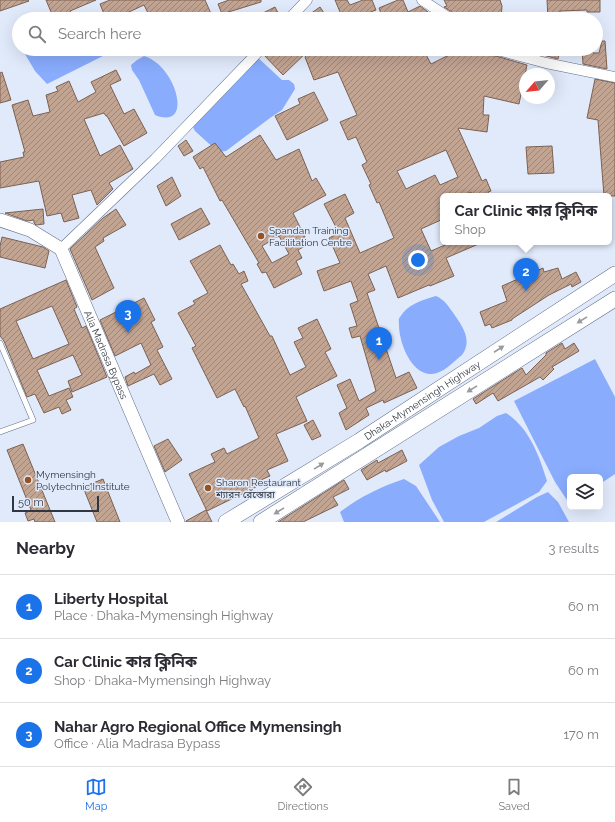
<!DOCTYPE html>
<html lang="en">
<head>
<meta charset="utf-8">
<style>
  :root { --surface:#fff; --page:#f7f7f7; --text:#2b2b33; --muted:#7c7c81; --line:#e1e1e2; --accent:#1a73e8 }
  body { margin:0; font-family:Raleway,"Noto Sans Bengali",sans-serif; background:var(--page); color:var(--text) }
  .controls { position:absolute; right:12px; bottom:12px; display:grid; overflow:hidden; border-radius:6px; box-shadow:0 4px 16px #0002 }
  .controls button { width:36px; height:36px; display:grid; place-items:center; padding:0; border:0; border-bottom:1px solid var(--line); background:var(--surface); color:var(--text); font:20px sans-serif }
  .compass { position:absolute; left:519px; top:68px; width:36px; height:36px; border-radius:50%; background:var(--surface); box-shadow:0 4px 16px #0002; rotate:242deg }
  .scale { position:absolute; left:12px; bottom:10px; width:87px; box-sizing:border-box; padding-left:4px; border:2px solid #313742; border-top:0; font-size:11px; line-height:14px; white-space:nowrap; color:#313742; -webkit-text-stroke:3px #e1eafb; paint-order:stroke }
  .you { position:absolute; left:418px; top:260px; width:14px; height:14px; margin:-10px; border:3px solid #fff; border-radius:50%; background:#1a73e8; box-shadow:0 0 0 6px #1a73e833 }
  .badge { display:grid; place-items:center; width:26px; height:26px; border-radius:50%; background:var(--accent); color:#fff; font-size:13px; font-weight:700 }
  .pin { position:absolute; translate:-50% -33px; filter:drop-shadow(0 1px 2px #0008) }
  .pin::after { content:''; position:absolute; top:21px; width:14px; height:12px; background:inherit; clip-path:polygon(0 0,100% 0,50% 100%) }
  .popup { position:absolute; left:440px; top:193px; width:172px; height:52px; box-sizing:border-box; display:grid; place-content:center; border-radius:6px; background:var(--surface); filter:drop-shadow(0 1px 3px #0005); font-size:13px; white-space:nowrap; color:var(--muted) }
  .popup b { font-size:15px; color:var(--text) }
  .popup::after { content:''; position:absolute; left:50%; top:100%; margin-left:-8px; border:8px solid transparent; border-top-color:var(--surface) }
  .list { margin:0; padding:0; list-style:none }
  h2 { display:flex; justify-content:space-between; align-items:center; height:52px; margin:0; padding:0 16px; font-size:17px }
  h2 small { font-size:13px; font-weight:400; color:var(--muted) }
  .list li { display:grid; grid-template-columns:26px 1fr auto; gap:12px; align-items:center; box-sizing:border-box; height:64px; padding:0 16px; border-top:1px solid var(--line) }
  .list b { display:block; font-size:15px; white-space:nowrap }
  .list p { margin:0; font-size:13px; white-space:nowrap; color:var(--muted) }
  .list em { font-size:13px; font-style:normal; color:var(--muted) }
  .icon { flex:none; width:22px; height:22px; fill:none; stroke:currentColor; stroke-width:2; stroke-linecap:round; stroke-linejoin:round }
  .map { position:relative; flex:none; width:615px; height:522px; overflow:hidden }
  .search { position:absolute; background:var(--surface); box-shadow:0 4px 16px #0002; left:12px; right:12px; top:12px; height:44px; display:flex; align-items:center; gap:10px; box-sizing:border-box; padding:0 14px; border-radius:22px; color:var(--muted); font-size:15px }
  .sheet { height:244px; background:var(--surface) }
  nav { display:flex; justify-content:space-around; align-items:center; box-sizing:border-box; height:56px; border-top:1px solid var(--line); background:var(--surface); font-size:11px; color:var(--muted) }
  nav a { display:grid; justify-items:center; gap:2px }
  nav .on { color:var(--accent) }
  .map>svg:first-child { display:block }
  .water { fill:#89acfd }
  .building { fill:url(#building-hatch); stroke:#7c6151; fill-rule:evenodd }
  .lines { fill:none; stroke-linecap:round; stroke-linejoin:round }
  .service-casing { stroke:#626e88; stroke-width:6 }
  .minor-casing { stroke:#626e88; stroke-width:11 }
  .tertiary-casing { stroke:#626e88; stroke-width:14 }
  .secondary-casing { stroke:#626e88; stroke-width:16 }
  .service { stroke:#fff; stroke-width:5 }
  .minor { stroke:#fff; stroke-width:10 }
  .tertiary { stroke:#fff; stroke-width:13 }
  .secondary { stroke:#fff; stroke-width:15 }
  .oneway { fill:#989ba0 }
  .poi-dot { fill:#965223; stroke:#e1eafb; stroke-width:1.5 }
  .labels { text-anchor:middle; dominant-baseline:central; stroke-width:3; stroke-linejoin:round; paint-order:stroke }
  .poi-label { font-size:10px; fill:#313742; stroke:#e1eafb; text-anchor:start }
  .street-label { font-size:10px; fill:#313742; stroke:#e1eafb }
</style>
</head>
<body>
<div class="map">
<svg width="615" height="522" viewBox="0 0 615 522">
  <defs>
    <pattern id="building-hatch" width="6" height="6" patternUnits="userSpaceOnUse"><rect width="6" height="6" fill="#c2a493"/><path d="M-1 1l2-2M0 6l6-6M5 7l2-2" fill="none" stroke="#9e867a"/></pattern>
  </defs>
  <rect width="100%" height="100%" fill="#e1eafb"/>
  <path class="water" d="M22,49H105L107,54L47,84L35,71Z
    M144,56C177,66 194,131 155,115L139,80L132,70L131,65L137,60Z
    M256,56L282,80H289L294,84L295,89L282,110L270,118L226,151L218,152L195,131L193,127L195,122Z
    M436,296C445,300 448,306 454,314C462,326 473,340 462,355C453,362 444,373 432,374C411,375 399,342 399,325C399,322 398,319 400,317C408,304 422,300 436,296Z
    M595,359L615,397V474L600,484V477H570L569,503L555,482L514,401Z
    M506,413C529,428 539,455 547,481L539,492L484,522H444L432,500L419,465L439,447L459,436L479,428L497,416Z
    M404,479L416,486L440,522H344L340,512C360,497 380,487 404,479Z
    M548,492L558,502L569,522H496L537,497Z"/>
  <path class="building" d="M0,0H28L29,1L0,11Z
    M46,0H96L70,11L71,15L62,19H54Z
    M110,0H205L212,16L204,19H171L168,12L154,19H151L144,5L118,17L117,15L106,19L100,4Z
    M229,0H261V2L222,14L218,4Z
    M335,0H347L350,5L363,0H372L376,10L352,19H343Z
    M398,0H403L408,12L420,6L428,12L429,14H431L439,19H383L379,8Z
    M444,0H500L502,6L501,19H457L455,14L444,7L447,6Z
    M547,0H600V12H587V10L560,11V19H548Z
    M275,7L281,19H251Z
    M320,7L328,19H303Z
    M602,41H605L607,69L583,64L582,49H593V53H599Z
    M267,49H310L283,75L264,55Z
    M312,49H321L322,53L333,49H350L352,52L358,49H376L377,53L387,49H423L431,64L461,49H468L467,54L496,56L527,65L519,104L484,96L483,115H489L487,132L458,128L478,172L482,181L486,179L491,191L488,192L490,196H473L471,192L462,196H443V219L421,229L431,251L452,242H483L446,258L454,276L430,286L429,285L398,298L386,266L368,274L375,290L367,293L396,378L409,372L417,388L384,403L383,400L366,408L369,415L346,430L339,413L347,408L337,385L350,379L359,401L376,391L360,336L352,338L349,328L357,326L350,304L358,301L351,281L324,291L317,271L340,263L329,238L339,233L324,204L345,194L354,213L345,218L360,253L394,238L379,202L377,203L369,185L371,184L362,165L367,162L356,137L348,140L340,122L357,115L338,72L314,80L305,57ZM446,150L458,177L440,185L435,175L406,189L397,171Z
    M535,49L560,51L558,59L535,53Z
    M116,70L121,80L110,85L124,114L134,109L147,133L124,146L107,116H106L104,113L84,119L100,156L120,145L133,169L109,183L113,189L97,205L91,190L72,195L79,218L64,222L61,213L47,216L39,181L0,188V162L24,157L23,152H25L12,105L28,100L33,116L50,112L46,95L58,91L56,87L69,81L78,102L96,92L91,82Z
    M2,72L11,100L0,103V73Z
    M595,79L615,83V196H604L598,120L587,118Z
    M314,92L328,120L287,140L275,116L300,104L298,99Z
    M260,135L276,160L299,149L312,181L316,178L326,195L293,213L305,237L302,239L305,246L298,250L302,258L296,261L302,274L274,288L266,272L262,273L257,264L259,263L222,200L220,201L203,167L200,169L193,157L215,143L226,157ZM279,236L289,254L272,263L262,246Z
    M186,140L193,151L184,156L178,146Z
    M552,146L554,173L528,174L526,147Z
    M172,177L181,196L166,206L157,186Z
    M201,208L210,224L179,240L171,224Z
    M43,209L44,224L36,225L34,223V220L27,221L5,213Z
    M116,209L126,225L103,238L104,241L95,247L114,288L92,300L70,249L103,218Z
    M2,237L43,247L49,251L45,268L0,257V246Z
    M220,245L231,265L233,264L239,274L244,271L248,281L241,284L270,336H272L290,375L306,367L294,342L303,338L298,328L317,319L331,349L325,352L337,376L296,397L307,421L276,434L288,461L267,470L270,476L254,483L256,487L207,511L189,474L215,462L211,454L224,448L227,454L259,438L245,406L244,407L235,389L217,398L192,348L196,346L178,313L195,304L193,301L208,293L190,261Z
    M543,268L544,272L558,268L562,279L576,272L581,282L572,287L571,284L549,295L512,319V320L492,328L490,324L485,326L480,312L507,301L502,286Z
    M66,280L77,307L74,309L82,328L86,326L107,377L72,392L68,381L82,375L73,355L37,370L49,396L69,388L73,397L66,400L71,410L62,414L59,407L44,413L35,394L27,397L4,341L0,336V309ZM52,306L69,344L33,359L16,321Z
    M144,298L155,320L151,322L163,347L157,350L172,379L160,385L154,374L128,386L125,377L134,372L135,374L151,365L141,343L115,356L100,320Z
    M562,343L565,349L574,343L579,351L552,367L554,369L543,380L540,377L498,401L493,393L476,404L473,399L522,368L526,375L546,355V353Z
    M313,420L321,436L312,440L304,425Z
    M168,439L182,460L165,472L154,446Z
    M23,444L55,522H35L34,519L28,521L25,513L31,510L7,450Z
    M402,450L407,461L386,472L385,470L367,480L361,470L377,460L378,463Z
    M103,479L120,522H97L83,487Z
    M344,480L349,489L333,497L338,505L303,522H278Z
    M206,510L212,522H186V521Z"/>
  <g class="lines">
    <defs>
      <path id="service" d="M0,343L33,420L0,432"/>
      <path id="minor" d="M422,0L451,19
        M289,19L307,0
        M494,49L546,63L615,77
        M61,249L155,159L261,49"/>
      <g id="tertiary">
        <path id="s1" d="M0,220L30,230L61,249L178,522"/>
      </g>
      <g id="secondary">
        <path id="s2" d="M226,522L359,441L615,274"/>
        <path d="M261,522L615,299"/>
      </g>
    </defs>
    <use href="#service" class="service-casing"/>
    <use href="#minor" class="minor-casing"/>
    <use href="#tertiary" class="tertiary-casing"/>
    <use href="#secondary" class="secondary-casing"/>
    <use href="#service" class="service"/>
    <use href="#minor" class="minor"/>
    <use href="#tertiary" class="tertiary"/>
    <use href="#secondary" class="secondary"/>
  </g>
  <defs><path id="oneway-solid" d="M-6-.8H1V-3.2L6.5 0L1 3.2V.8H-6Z"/></defs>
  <g class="oneway">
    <use href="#oneway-solid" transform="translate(582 320) rotate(148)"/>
    <use href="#oneway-solid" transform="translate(499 349) rotate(-33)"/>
    <use href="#oneway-solid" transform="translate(472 389) rotate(148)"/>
    <use href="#oneway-solid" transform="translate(319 466) rotate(-32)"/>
    <use href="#oneway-solid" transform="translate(279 511) rotate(148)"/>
  </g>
  <g class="poi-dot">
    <circle cx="261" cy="236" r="4"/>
    <circle cx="28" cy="480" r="4"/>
    <circle cx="208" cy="488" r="4"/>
  </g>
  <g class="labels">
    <g class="poi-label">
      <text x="269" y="230">Spandan Training<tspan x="269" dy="12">Facilitation Centre</tspan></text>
      <text x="36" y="474">Mymensingh<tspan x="36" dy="12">Polytechnic Institute</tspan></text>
      <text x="216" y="482">Sharon Restaurant<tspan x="216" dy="12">শ্যারন রেঁস্তোরা</tspan></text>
    </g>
    <g class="street-label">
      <text stroke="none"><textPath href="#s1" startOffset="183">Alia Madrasa Bypass</textPath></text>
      <text stroke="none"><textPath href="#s2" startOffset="231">Dhaka-Mymensingh Highway</textPath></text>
    </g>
  </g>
</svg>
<div class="controls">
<button><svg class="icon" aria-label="layers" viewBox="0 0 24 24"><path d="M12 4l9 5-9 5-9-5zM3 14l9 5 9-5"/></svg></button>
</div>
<svg class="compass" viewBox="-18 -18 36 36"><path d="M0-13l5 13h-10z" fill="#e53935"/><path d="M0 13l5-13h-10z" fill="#7c7c81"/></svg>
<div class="scale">50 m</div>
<div class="you"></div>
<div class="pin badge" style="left:379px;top:360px">1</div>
<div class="pin badge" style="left:526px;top:291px">2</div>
<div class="popup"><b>Car Clinic কার ক্লিনিক</b>Shop</div>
<div class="pin badge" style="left:128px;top:333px">3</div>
<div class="search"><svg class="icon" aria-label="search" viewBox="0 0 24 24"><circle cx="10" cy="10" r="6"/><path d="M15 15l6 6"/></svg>Search here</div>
</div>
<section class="sheet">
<h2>Nearby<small>3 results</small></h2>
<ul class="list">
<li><span class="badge">1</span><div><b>Liberty Hospital</b><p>Place · Dhaka-Mymensingh Highway</p></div><em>60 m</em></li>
<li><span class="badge">2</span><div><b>Car Clinic কার ক্লিনিক</b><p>Shop · Dhaka-Mymensingh Highway</p></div><em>60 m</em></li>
<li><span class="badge">3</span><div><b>Nahar Agro Regional Office Mymensingh</b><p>Office · Alia Madrasa Bypass</p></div><em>170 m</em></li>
</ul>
</section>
<nav>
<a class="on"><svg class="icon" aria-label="map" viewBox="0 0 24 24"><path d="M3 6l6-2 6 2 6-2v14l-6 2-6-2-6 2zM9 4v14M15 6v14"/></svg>Map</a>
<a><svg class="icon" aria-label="directions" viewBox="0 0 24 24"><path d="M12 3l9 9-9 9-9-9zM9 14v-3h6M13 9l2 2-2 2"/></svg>Directions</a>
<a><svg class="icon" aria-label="saved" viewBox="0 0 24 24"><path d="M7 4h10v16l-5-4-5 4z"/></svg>Saved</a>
</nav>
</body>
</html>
